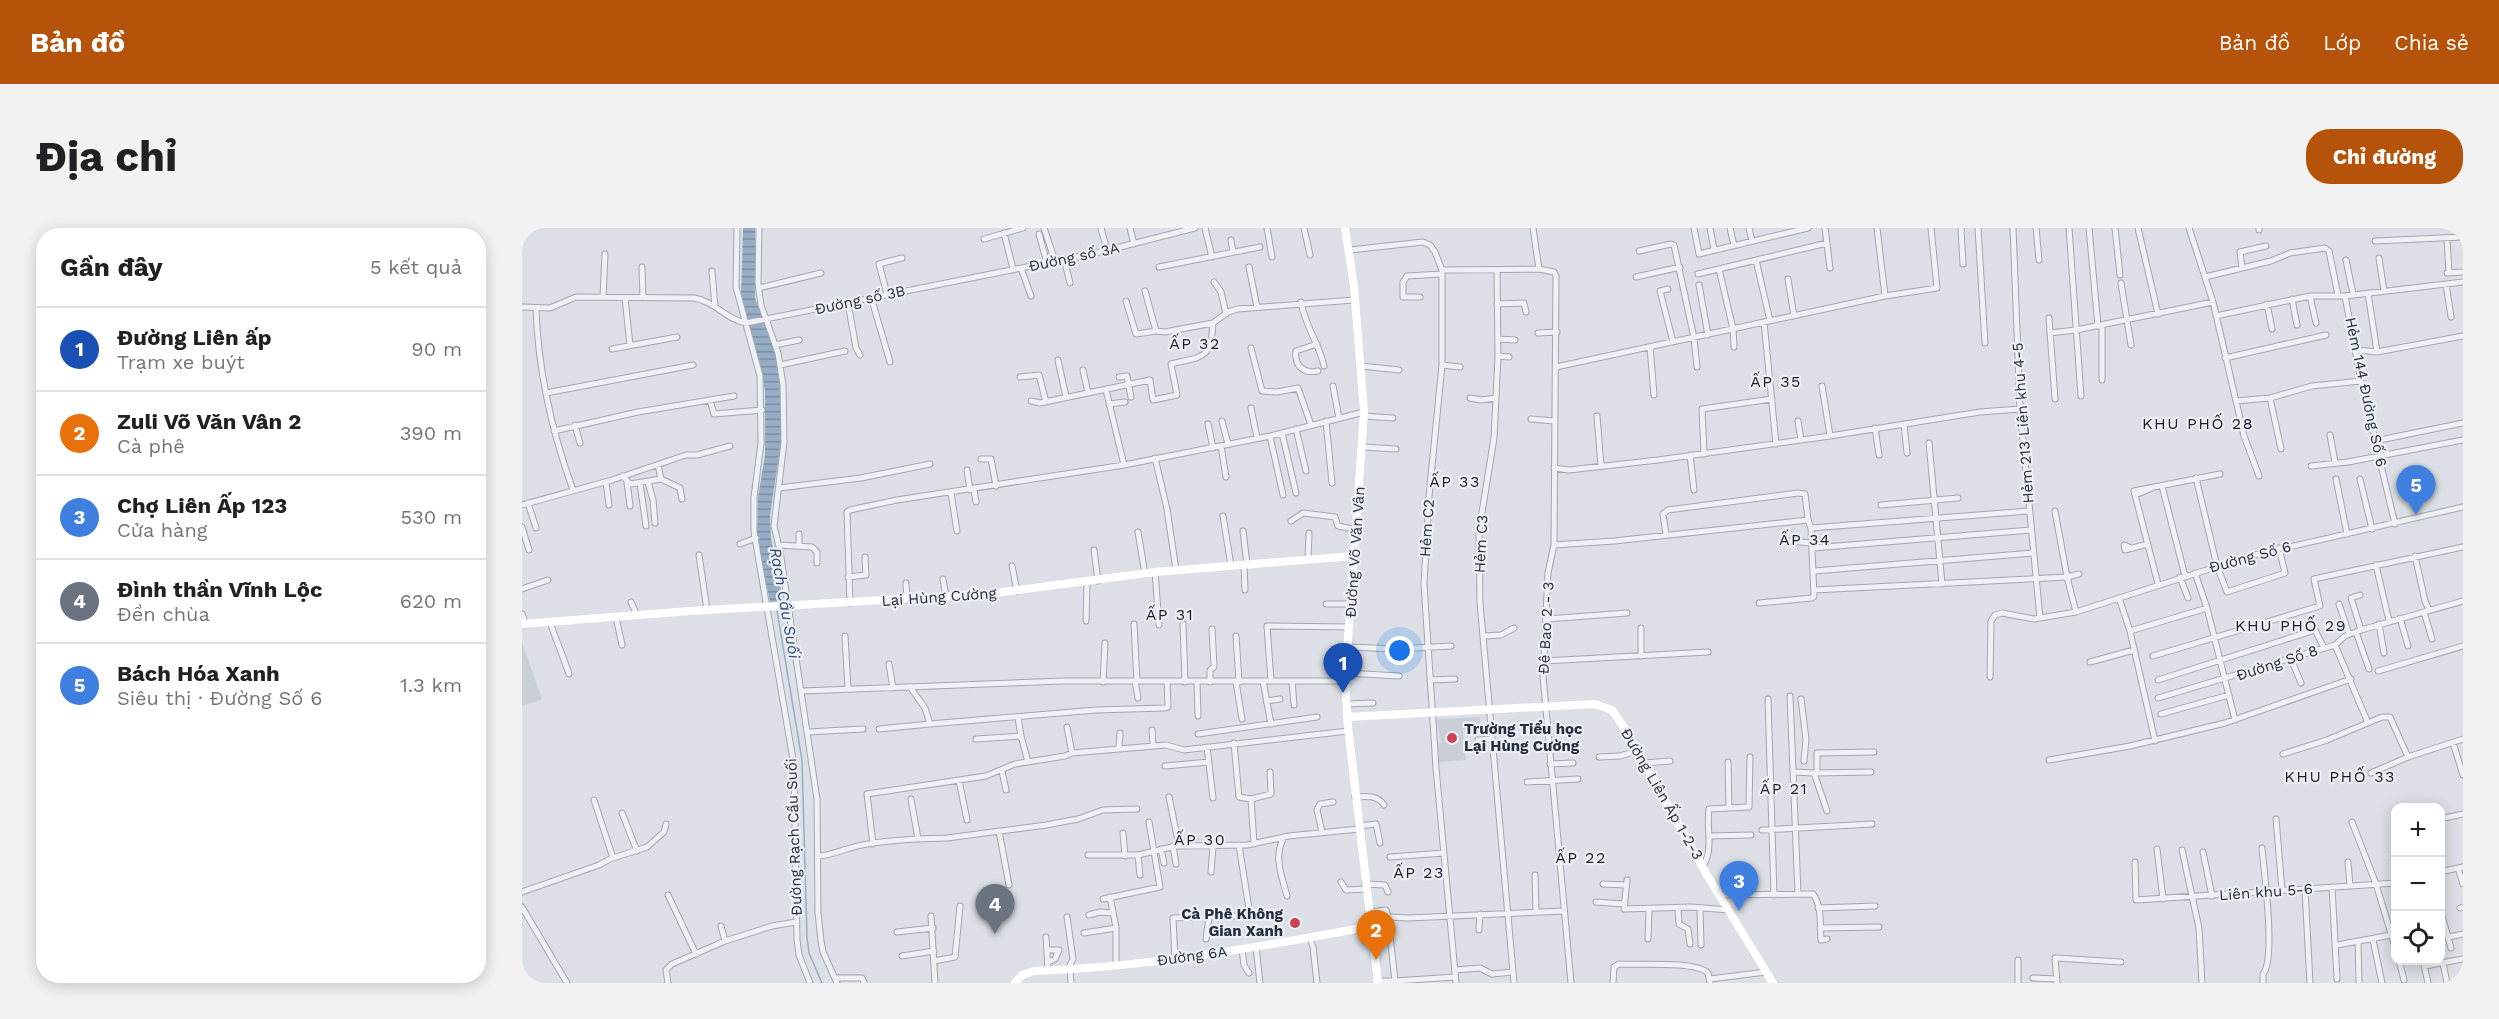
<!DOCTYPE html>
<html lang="vi">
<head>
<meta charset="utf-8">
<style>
  :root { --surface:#fff; --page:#f2f2f2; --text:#202124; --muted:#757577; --line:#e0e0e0; --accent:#b45309 }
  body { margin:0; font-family:"Work Sans",sans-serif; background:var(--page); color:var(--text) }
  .controls { position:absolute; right:18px; bottom:18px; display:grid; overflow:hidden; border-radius:12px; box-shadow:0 3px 15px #0003 }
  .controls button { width:54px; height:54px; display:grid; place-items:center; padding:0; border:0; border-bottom:2px solid var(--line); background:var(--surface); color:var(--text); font:30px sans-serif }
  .you { position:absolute; left:878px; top:423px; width:21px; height:21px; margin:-15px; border:4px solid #fff; border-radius:50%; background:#1a73e8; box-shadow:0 0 0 9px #1a73e833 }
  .badge { display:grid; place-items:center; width:39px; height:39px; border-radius:50%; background:var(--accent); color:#fff; font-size:20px; font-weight:700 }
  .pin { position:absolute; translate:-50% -50px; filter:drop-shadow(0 2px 3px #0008) }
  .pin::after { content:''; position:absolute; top:32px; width:21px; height:18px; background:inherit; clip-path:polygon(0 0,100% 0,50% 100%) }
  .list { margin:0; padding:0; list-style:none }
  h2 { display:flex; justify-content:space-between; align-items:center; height:78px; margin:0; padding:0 24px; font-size:26px }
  h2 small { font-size:20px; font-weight:400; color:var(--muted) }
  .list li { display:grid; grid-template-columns:39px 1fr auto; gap:18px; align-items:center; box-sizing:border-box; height:84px; padding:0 24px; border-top:2px solid var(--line) }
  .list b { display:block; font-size:22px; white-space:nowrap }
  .list p { margin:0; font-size:20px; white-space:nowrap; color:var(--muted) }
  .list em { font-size:20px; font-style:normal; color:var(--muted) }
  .icon { flex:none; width:33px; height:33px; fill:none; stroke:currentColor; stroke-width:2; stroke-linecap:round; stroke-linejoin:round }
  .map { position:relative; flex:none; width:1941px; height:755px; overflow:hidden; border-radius:24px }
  header { display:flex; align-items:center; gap:36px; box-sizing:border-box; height:84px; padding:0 30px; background:var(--accent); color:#fff }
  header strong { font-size:28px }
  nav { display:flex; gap:33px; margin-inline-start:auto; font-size:21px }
  .intro { display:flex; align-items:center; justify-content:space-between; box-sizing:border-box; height:144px; padding:0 36px }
  h1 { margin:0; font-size:42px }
  .button { padding:15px 27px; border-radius:24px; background:var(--accent); color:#fff; font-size:21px; font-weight:700 }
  main { display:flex; gap:36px; padding:0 36px }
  aside { flex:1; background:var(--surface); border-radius:24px; box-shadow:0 3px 15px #0003 }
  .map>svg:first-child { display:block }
  .built { fill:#cacfd7 }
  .water { fill:url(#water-rules) }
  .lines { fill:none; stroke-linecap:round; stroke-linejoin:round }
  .stream { stroke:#97adc5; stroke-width:1.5 }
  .street-casing { stroke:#a2a7af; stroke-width:7 }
  .street { stroke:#eef0f4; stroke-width:5 }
  .secondary { stroke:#fff; stroke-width:8 }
  .poi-dot { fill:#ca4254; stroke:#ebeef4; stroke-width:2 }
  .labels { text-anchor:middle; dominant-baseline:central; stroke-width:4.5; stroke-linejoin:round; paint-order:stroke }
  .street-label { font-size:15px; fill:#262e3b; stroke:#ebeef4 }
  .poi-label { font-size:15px; font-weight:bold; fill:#262e3b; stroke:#ebeef4; text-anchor:start }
  .neighbourhood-label { font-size:16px; letter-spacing:1.5px; fill:#191f2c; stroke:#ebeef4 }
  .water-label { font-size:16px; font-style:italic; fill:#324c6e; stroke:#ebeef4 }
</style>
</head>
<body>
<header>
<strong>Bản đồ</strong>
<nav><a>Bản đồ</a><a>Lớp</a><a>Chia sẻ</a></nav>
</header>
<div class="intro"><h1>Địa chỉ</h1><a class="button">Chỉ đường</a></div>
<main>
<aside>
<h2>Gần đây<small>5 kết quả</small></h2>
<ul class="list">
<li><span class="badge" style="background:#1a4fb4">1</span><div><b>Đường Liên ấp</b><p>Trạm xe buýt</p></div><em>90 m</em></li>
<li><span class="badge" style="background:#e8710a">2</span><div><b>Zuli Võ Văn Vân 2</b><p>Cà phê</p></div><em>390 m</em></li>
<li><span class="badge" style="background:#3f7fe0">3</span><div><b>Chợ Liên Ấp 123</b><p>Cửa hàng</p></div><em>530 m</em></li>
<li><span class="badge" style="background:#6b7280">4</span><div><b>Đình thần Vĩnh Lộc</b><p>Đền chùa</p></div><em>620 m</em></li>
<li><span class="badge" style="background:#3f7fe0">5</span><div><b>Bách Hóa Xanh</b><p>Siêu thị · Đường Số 6</p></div><em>1.3 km</em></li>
</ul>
</aside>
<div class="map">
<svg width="1941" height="755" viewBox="0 0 1941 755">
  <defs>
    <pattern id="water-rules" width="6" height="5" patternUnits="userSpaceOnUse" patternTransform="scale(1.5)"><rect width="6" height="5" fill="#97adc5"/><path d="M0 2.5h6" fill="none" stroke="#7b8da1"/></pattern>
  </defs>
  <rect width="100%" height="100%" fill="#dce0e6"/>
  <path class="built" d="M0,414L20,471L0,478Z
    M958,489L959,502H941L944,532L917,534L916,516L919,515L914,491Z"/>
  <path class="water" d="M221,0H233V70L253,125L259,157L260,207L248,288L249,310L261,373L248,374L235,310L236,269L243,228V163L239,139L219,71Z"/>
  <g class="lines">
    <path class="stream" d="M255,383L280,532L285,709L287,725L300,755"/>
    <defs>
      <path id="street" d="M215,0L214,59L238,148L239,215L232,269V304L272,537L275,712L277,727L288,755
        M237,0L236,55L239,77L256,125L261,157L262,214L252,298L258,323L295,571L296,684L299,713L301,724L315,755
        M522,0L533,33
        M579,0L585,22
        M608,0L612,16
        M683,0L690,29
        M745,0L750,29
        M782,0L788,27
        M1011,0L1017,41
        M1172,0L1177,26L1286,0
        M1188,0L1192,21
        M1208,0L1212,17
        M1227,0L1230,13
        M1303,0L1308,40
        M1355,0L1363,68
        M1439,0L1441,36
        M1456,0L1463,115
        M1491,0L1498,181L1518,390
        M1514,0L1517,32
        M1547,0L1559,168
        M1567,0L1576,98
        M1593,0L1598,47
        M1616,0L1636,86
        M1667,0L1691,74L1714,173L1748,170L1790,158L1839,153
        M1737,0V2
        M482,5L491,41
        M517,6L525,35
        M1925,10L1927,45
        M462,11L501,0
        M709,12L711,24
        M1853,13L1941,9
        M828,22L901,14L908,17L913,24L920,42V137L907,268L902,355L914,540L934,755
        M1117,23L1149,16L1152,17L1172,110L1175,139
        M1857,30L1862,63
        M542,31L548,55
        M1234,32L1248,93
        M1824,32L1831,66
        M120,39L121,70
        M637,39L738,19
        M727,39L735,79
        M499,40L509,68
        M1720,40L1718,24L1744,18
        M1197,41L1211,101L1212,119
        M920,42L1017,41L1032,44L1034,48L1032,317L1026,345L1021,448L1049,755
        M975,42L976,128L972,210L957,303L958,375L992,755
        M190,43L193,79
        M1925,45L1941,44
        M1176,46L1305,15
        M1114,49L1158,39
        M1683,49L1749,33L1768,25L1803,20L1807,23L1816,67
        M1266,51L1272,88
        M692,54L699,64L704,86
        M1599,55L1609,117
        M1924,56L1929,89
        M1177,57L1186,107
        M237,60L299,45
        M1146,61L1138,63L1151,114
        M623,63L634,103L643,104L691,95
        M1846,65L1855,124
        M365,66L357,36L380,30
        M1788,68L1794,95
        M1823,68L1839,153L1873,296
        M81,69L83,26
        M349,69L368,134
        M898,69H881V54L885,48L920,46
        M103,70L108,117
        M1770,71L1775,97
        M604,73L614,106L634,103
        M779,74C783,98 797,115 802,138
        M326,75L334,120L338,127
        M975,76L1002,75L1004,84
        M1745,76L1750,101
        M0,79L28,80L54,69L172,70C192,73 205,92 224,95L574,25L673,0
        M14,80C16,142 30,204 51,262
        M1694,88L1788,68H1823L1941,54
        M1527,90L1533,171
        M1242,94L1254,216
        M1580,97V152
        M1016,105L1035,104
        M1528,105L1554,102L1691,74
        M976,111L993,112
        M795,116L774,123C772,138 782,146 796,143
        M253,117L277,112
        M1128,119L1132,167
        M729,120L740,163L755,164L776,160L789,197
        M90,121L155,109
        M1834,122L1855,124L1941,108
        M976,128L987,129
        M1703,130L1804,107
        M536,132L544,169
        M258,137L323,123
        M920,137L938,139
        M839,138L877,142
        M1034,139L1363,68L1415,60L1409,0
        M561,142L566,165
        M498,149L517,147L524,174
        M597,149L605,148L609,169
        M811,158L817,190
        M1300,158L1308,208
        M584,162L602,237
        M24,165L171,137
        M948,170L959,172L974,170
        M1748,170L1759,221
        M188,172L192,186L240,182
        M509,173L518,175L628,152L631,172L655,167L649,136C680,128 689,133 691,95L706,84L716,81L832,72
        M1714,173L1722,208L1737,248
        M587,176L603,174
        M729,180L735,210
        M842,188L871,190
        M1075,188L1079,238
        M1009,191L1032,193
        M700,193L706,216
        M804,193L810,255
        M1276,193L1279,212
        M686,196L691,220
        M1382,196L1385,225
        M53,197L58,215
        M1353,200L1357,227
        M774,201L784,243
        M32,203L116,184L212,168
        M760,205L774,265
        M1808,207L1813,234
        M748,208L761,267
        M1853,213L1941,195
        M1407,215L1420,356
        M699,218L704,249
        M840,219L874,221
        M1182,226L1180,181L1250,171
        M1168,227L1172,262
        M633,230L645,281L654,342
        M459,231H469L474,258
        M136,237L139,251L158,260L160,271
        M1789,238L1826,234L1941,212
        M1032,240L1047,242L1136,232L1308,208L1458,184L1498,181
        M445,242L448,262
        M101,248L108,256L139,251
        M1674,250L1695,338L1705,364L1763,345L1757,320
        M1814,251L1825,306
        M1838,251L1850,301
        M84,254L87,277
        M105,254L108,278
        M126,254L131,272L133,295
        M118,255L124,298
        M1640,258L1663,348
        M257,260L339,250L408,236
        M452,261L454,274
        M429,265L435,303
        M1613,267L1630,260
        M6,275L14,300
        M0,277L90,252L164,227H175L208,218
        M1359,277L1436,270
        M1533,283L1545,349L1557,346
        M701,288L709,338
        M769,293L781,285L813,289L816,298L835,302
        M0,299L7,322
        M1289,300L1507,283
        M721,303L725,336
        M616,304L623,346
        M1144,307L1141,286L1146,282L1276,265L1283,266L1286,292
        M1266,313L1290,315
        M218,316L234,310
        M257,317L290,319L295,324V335
        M1032,317L1092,313L1286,292L1289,300L1292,368L1290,370L1237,375
        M277,318V306
        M1291,320L1509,302
        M1609,320L1602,317L1603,322L1626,316
        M572,322L576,353
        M177,327L185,382
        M1893,328L1903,373L1907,382
        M786,332L787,305
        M722,337L723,362
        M1854,337L1867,393
        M490,338L495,363
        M1292,343L1511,325
        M633,344L637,397
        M1673,345L1685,380L1713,492
        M326,349L344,347L343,329
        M1658,349L1666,370
        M421,351L424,369
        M384,355L385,372
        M1636,356L1612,263L1698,246
        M0,361L26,352
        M1292,362L1545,349L1554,384
        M1838,367L1829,370L1839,402
        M1597,370L1608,403L1633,513
        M109,374L115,387
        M328,375L325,284L328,282L375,272L602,237L748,208L842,184
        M804,376H828
        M1817,376L1827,406
        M1902,384L1910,411
        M0,386L4,396
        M94,389L100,417
        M1878,390L1886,418
        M1024,391L1105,385
        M564,393L565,355
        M28,394C34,412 41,428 47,446
        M612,396L615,453
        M661,396L663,454
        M1857,396L1862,425
        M1119,400V428
        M1608,403L1685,380
        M1834,404L1847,441
        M323,408L326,461
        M714,408L717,454
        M962,408L979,407L992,400
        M1813,417L1846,495
        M825,419L876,421L929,418
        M1631,428L1798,378L1792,351L1941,319
        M1769,431L1779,455
        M1022,433L1186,424
        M1568,434L1612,422
        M367,436L371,460
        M1856,443L1941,418
        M824,445L877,448
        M1468,449L1469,393L1473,387L1480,385L1512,391L1554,384L1728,328L1941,279
        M908,452L933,451
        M1636,452L1793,402L1802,420
        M613,453L616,470
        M741,453L749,496
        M749,453L745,398L827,399
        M770,453L772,477
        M581,454L583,415
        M675,454L676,488
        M688,454V442L692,439L690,401
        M714,454L720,491
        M280,463L541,453H823
        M1268,468L1276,666
        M1636,470L1813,417L1823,408L1839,402L1941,373
        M1246,471L1252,667
        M1279,471L1284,511L1282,533
        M744,473L758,471
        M824,476L851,475
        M1639,486L1707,467
        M496,490L499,508
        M408,496L574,482L643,480L646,479L645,453
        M545,499L550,525
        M357,501L408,496L403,480L388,459
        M630,502L631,517
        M286,504L341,501
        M676,506L795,489
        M454,511L499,508L506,534
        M956,512L970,511
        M712,515L717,569L729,571L749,566L748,544
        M1931,515L1941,547
        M685,519L691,570
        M597,520L598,505
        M1761,526L1805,512L1860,489H1868L1886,529
        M1077,529L1098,528L1115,523
        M1527,532L1608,518L1703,495L1829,451
        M1206,534L1207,580
        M1122,535L1148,533
        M1028,536L1051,535
        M643,538L687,534
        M480,543L484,562
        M1272,544L1292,545L1305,583
        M1294,545L1349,544
        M1295,545V525L1352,524
        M1849,545L1886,529L1941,511
        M437,552L445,592
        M1005,554L1056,551
        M647,569L657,618
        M833,569C844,568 856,567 862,577
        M389,571L396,611L425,610L524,597L556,591L581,582L615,581
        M729,571L732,616
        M72,572L91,630
        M100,585L115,623
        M1754,591L1760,662
        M1918,591L1941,586
        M1830,594L1854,656L1874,722
        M836,598L854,596L858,615
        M1240,602L1350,596
        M477,603L487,657
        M800,604L795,582L798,576L811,574
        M601,605L603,628
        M1187,608L1229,607
        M762,609C751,629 760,648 765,668
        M351,616L345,566L464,548L493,536L543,528L550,525L644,517L662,522L826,503
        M717,617L728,687
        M651,618L654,636
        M1740,620C1742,644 1754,731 1741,746V755
        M639,621L642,635
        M1635,621L1641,671
        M1660,622L1677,700L1680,755
        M1681,624L1690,668
        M566,627H616L654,618L725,617L767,608L837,601
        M616,627L618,647
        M297,628C308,627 315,624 325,621C346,614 374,612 396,611
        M868,629L922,625
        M1613,634L1614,672L1874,655
        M1826,634L1828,658
        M1181,638C1192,621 1184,600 1187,581L1227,579L1228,529
        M1936,640L1941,656
        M689,644L691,619
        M1918,644L1941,639
        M1013,647L1014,683
        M1105,652L1102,681L1169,679L1207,682
        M819,654L824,662L844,661
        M843,656L863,657L866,664
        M1081,656L1104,657
        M1810,659L1815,751
        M1783,661L1788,755
        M0,664L77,637L88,631L125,619L142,604L144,596
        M146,667L174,726
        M1198,667L1291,666C1300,677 1298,698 1299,712L1305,711
        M588,669L594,699V738
        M581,671L638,659L627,594
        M1074,674L1103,676
        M0,679L45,755
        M1296,680L1353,678
        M1938,680L1941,679
        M1156,681L1157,696L1166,701L1168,716
        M1178,681L1179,717
        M1918,681L1929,720
        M848,684L864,682L866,689L886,690L1042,683
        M567,687L578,684L591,685
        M409,688L413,755
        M545,689L551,731L546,741
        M1298,700L1357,699
        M957,702L958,686
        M375,704L411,700
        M562,705L594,700
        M524,709L526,742
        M1927,709L1941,706
        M788,710L791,719L795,755
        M684,711L687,689L712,688
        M1126,711L1127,682
        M1851,712L1860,755
        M203,713L250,698L274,694
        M1836,714L1837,754
        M1815,717L1869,707
        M734,719L738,755
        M720,721L722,737L727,745
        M525,722H537L533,731L526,734
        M380,728L412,723
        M1533,730L1535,755
        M1534,730L1599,734
        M653,732L651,690L674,689
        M1877,732L1882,752
        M1901,732L1906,755
        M412,733L433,729L438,678
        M1921,735L1925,755
        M1903,738L1941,731
        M548,741L549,755
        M933,742L958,740L970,746L991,744
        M313,750H340L342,754
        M1511,750L1535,751
        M1188,751L1244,744
        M856,753H873L866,689
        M146,755L144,742L150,736L203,713L199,698
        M873,755V753L933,749
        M1091,755L1092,739L1097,736C1117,737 1174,733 1186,745L1188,755
        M1496,755V732"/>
    </defs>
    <use href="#street" class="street-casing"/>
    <use href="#street" class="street"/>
    <path class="secondary" d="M823,0L832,58L842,184L823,453L826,499L856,755
      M0,396L168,383L466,366L633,344L832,328
      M825,489L1073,476L1090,482L1103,501L1185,647L1251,755
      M493,755L500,747L512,743C626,739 738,719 850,698"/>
  </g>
  <g class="poi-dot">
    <circle cx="930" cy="510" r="6"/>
    <circle cx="773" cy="695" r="6"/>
  </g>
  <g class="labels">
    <g class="street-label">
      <text transform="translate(552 29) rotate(-12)">Đường số 3A</text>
      <text transform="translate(338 72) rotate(-12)">Đường số 3B</text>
      <text transform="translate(1844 164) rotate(78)">Hẻm 144 Đường Số 6</text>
      <text transform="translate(1501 195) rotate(-94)">Hẻm 213 Liên khu 4-5</text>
      <text transform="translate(905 300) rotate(-86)">Hẻm C2</text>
      <text transform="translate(959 316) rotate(-87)">Hẻm C3</text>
      <text transform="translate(833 324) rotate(-86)">Đường Võ Văn Vân</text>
      <text transform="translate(1728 329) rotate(-15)">Đường Số 6</text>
      <text transform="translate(417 369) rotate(-4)">Lại Hùng Cường</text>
      <text transform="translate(1024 400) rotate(-87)">Đê Bao 2 - 3</text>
      <text transform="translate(1755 435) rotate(-18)">Đường Số 8</text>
      <text transform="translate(1140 566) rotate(60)">Đường Liên Ấp 1-2-3</text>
      <text transform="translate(272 609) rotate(-92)">Đường Rạch Cầu Suối</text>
      <text transform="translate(1744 664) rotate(-4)">Liên khu 5-6</text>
      <text transform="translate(670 728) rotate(-8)">Đường 6A</text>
    </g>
    <g class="poi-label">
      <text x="942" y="501">Trường Tiểu học<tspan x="942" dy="17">Lại Hùng Cường</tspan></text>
      <text x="761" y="686" text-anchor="end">Cà Phê Không<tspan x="761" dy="17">Gian Xanh</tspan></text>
    </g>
    <g class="neighbourhood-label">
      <text x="673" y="115">ẤP 32</text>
      <text x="1254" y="153">ẤP 35</text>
      <text x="1676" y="195">KHU PHỐ 28</text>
      <text x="933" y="253">ẤP 33</text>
      <text x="1283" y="311">ẤP 34</text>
      <text x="648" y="386">ẤP 31</text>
      <text x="1769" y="397">KHU PHỐ 29</text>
      <text x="1818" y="548">KHU PHỐ 33</text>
      <text x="1262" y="560">ẤP 21</text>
      <text x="678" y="611">ẤP 30</text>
      <text x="1059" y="629">ẤP 22</text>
      <text x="897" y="644">ẤP 23</text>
    </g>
    <g class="water-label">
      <text transform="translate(263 375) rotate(80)">Rạch Cầu Suối</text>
    </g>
  </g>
</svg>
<div class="controls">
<button>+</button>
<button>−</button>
<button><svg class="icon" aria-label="locate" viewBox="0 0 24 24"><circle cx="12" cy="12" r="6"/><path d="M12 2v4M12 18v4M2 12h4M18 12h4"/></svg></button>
</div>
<div class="you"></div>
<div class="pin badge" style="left:821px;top:465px;background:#1a4fb4">1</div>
<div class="pin badge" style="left:854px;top:732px;background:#e8710a">2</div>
<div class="pin badge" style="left:1217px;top:683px;background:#3f7fe0">3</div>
<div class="pin badge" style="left:473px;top:706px;background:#6b7280">4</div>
<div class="pin badge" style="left:1894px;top:287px;background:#3f7fe0">5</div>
</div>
</main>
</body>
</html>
